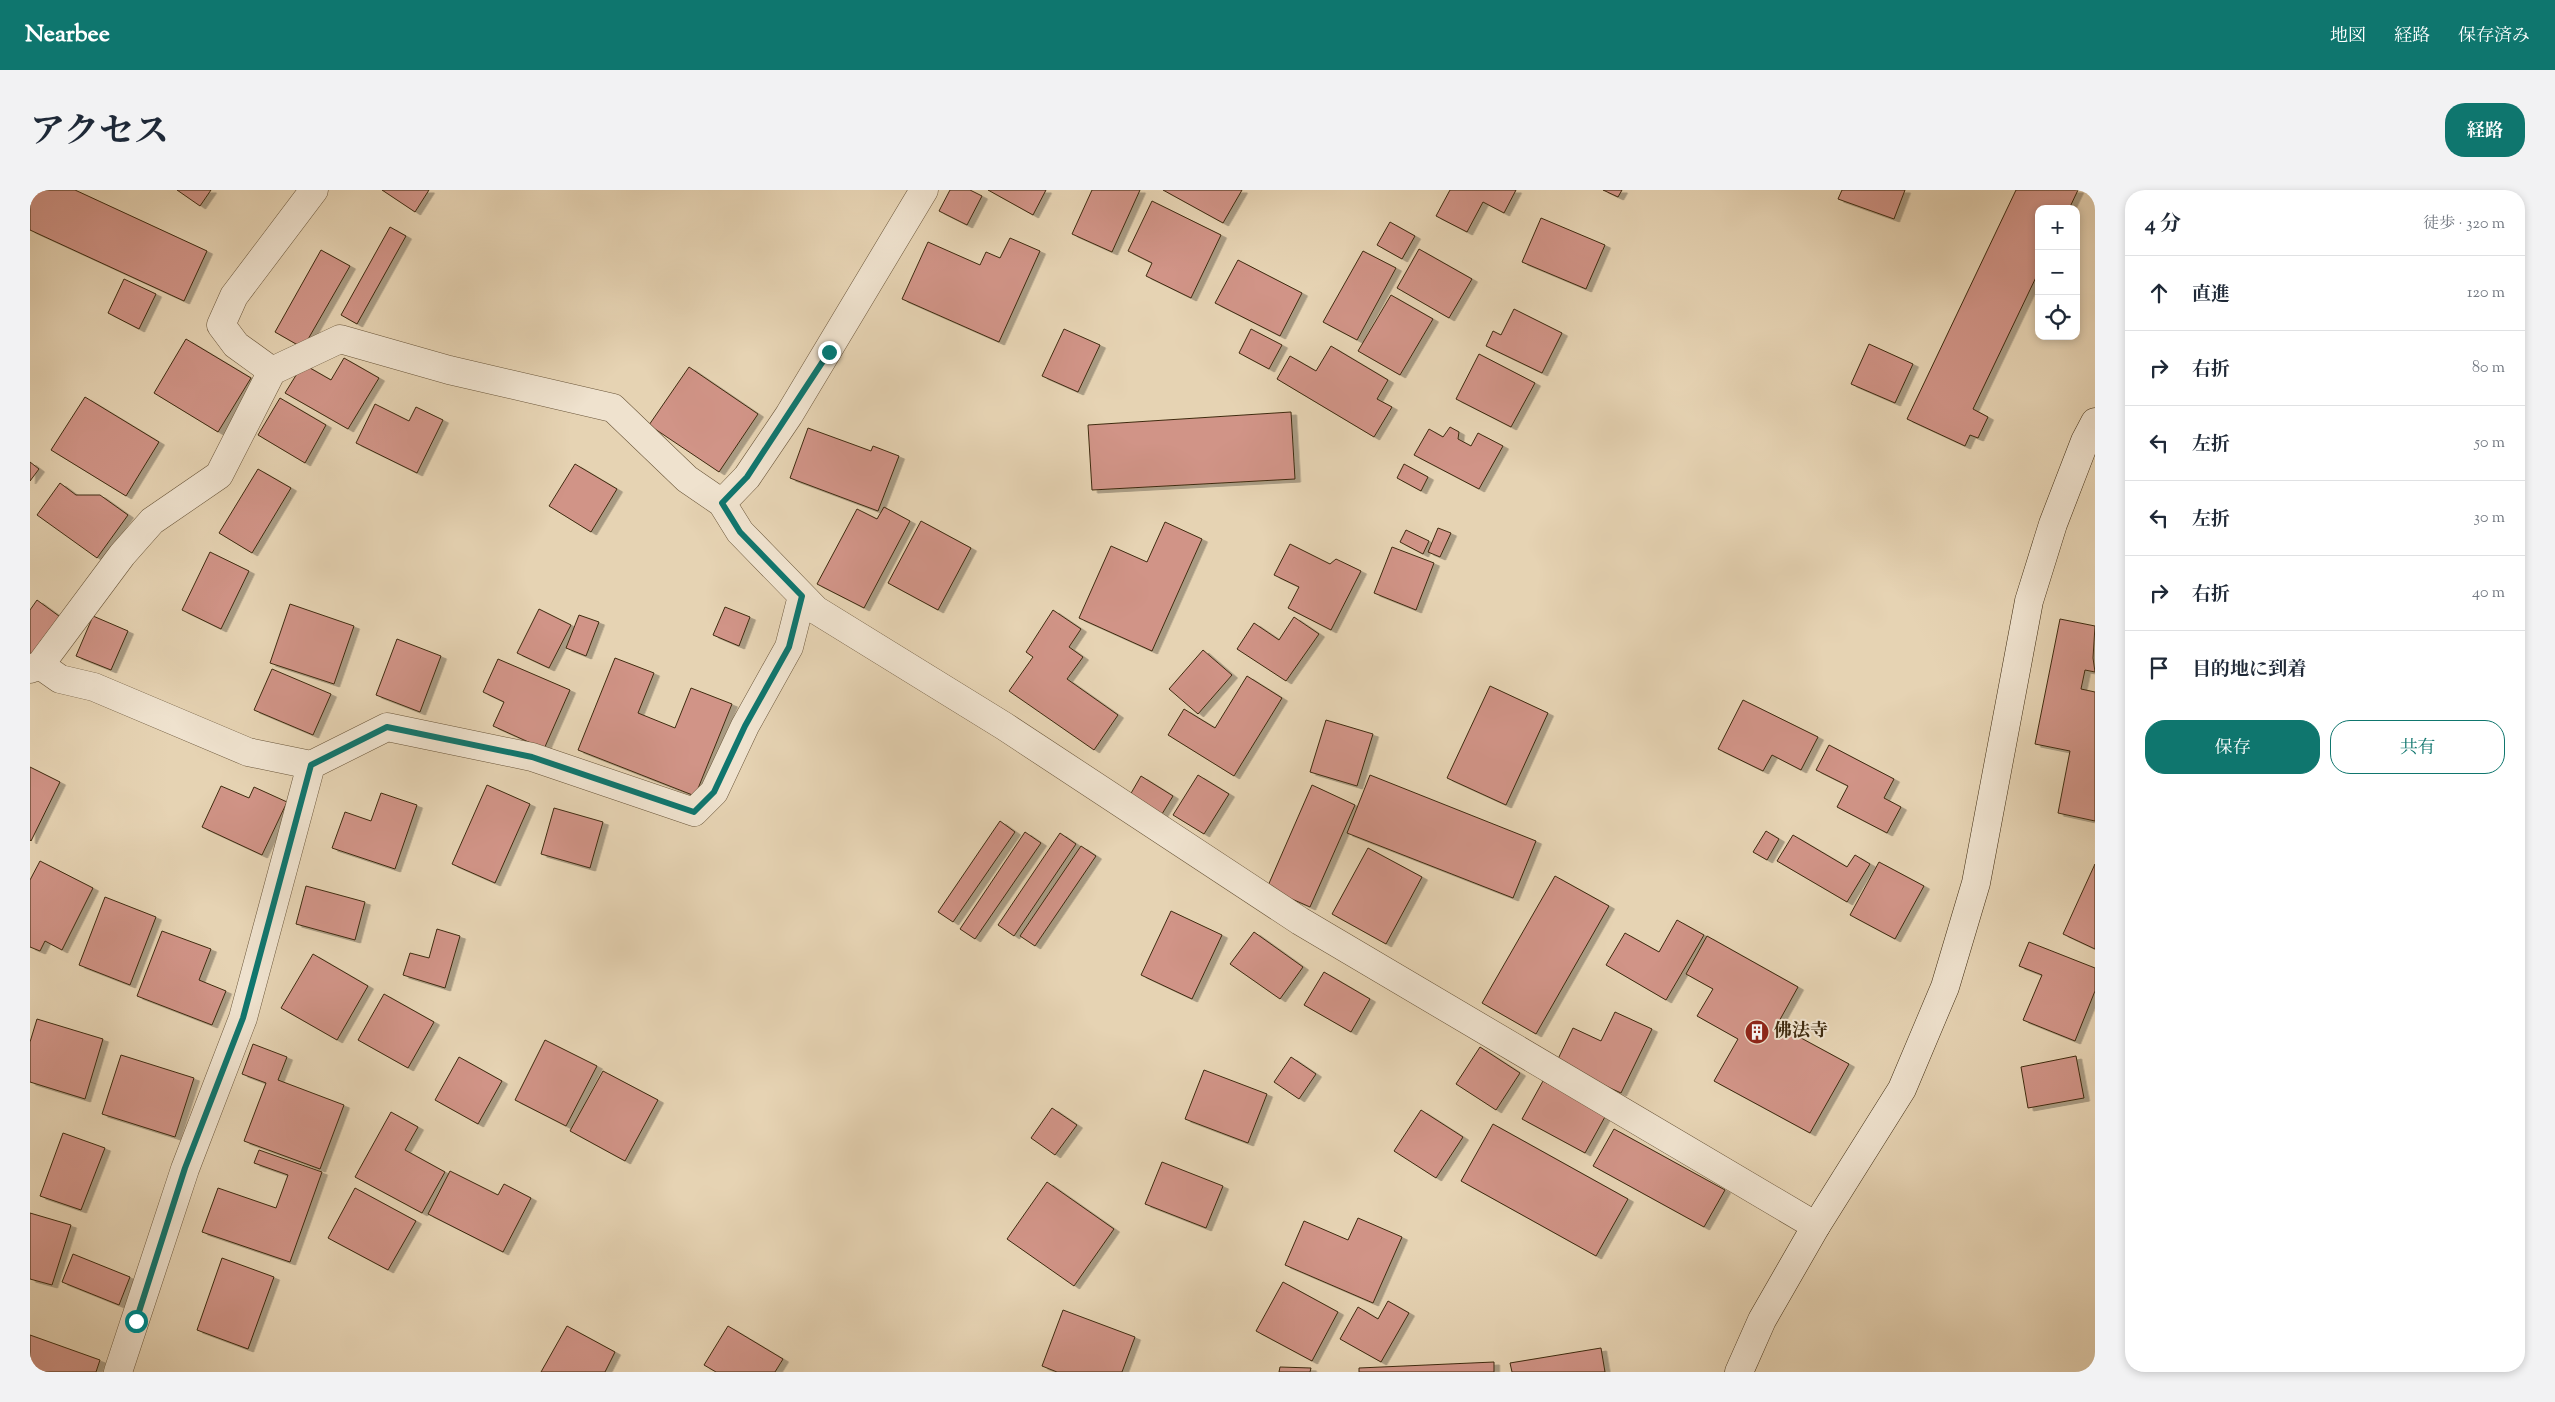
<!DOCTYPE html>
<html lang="ja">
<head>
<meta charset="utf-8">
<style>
  :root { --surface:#fff; --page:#f2f2f3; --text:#1f2937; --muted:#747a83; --line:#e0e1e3; --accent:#0f766e }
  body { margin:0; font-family:"Sorts Mill Goudy","Noto Serif JP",serif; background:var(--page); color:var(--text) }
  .controls { position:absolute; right:15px; top:15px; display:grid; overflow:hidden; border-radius:10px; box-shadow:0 2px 8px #0003 }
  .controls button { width:45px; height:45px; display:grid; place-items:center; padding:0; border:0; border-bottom:1px solid var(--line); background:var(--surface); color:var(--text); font:25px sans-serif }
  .stop { position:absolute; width:15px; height:15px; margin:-11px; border:4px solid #0f766e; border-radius:50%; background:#fff }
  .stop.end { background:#0f766e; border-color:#fff; box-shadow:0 1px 5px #0008 }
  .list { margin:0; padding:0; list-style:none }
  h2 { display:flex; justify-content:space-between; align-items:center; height:65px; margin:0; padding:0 20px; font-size:21px }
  h2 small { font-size:16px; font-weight:400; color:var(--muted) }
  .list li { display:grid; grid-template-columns:32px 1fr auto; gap:15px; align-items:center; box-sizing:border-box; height:75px; padding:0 20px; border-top:1px solid var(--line) }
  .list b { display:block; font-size:19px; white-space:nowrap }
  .list em { font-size:16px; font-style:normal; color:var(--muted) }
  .actions { display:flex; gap:10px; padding:15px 20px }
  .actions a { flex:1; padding:11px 0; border:1px solid var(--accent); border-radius:20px; text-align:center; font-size:18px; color:var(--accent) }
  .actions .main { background:var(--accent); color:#fff }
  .icon { flex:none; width:28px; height:28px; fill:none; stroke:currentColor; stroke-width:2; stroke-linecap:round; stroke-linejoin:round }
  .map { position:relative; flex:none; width:2065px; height:1182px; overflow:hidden; border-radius:20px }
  header { display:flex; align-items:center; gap:30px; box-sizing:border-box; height:70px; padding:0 25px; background:var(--accent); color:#fff }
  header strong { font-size:24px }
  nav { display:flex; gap:28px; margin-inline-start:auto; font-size:18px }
  .intro { display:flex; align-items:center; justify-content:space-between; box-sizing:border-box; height:120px; padding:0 30px }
  h1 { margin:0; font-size:35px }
  .button { padding:12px 22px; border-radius:20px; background:var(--accent); color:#fff; font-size:18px; font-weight:700 }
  main { display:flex; gap:30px; padding:0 30px }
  aside { flex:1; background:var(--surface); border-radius:20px; box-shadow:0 2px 8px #0003 }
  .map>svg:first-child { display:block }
  .building { fill:#d19487; stroke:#3f2b10; filter:url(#shadow) }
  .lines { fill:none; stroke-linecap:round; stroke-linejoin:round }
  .street-casing { stroke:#695539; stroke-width:29 }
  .secondary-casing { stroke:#3f2b10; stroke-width:29 }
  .street { stroke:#efe2ce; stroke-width:28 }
  .secondary { stroke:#efe2ce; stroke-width:28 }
  .route { stroke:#0f766e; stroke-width:6 }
  .labels { text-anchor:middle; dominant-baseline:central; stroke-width:4; stroke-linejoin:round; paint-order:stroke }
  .poi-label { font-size:18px; font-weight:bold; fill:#3f2b10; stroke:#efe2ce; text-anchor:start }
</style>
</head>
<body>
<header>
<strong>Nearbee</strong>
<nav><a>地図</a><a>経路</a><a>保存済み</a></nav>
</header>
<div class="intro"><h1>アクセス</h1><a class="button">経路</a></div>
<main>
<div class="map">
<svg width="2065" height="1182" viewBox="0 0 2065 1182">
  <defs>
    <filter id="shadow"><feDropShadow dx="5.5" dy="3" stdDeviation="0" flood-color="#0004"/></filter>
  </defs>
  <rect width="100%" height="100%" fill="#e6d3b3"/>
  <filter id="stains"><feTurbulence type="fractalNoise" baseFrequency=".004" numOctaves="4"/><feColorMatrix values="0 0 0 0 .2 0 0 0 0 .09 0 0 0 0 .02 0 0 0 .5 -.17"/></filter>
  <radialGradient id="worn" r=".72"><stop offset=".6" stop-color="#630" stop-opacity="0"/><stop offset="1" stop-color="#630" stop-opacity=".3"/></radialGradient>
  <path class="building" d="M0,0H45L177,61L154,111L0,40Z
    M147,0H181L170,16Z
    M352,0H399L385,22Z
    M920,0H940L952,6L937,35L909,21Z
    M958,0H1016L1003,25Z
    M1062,0H1110L1082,62L1042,44Z
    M1133,0H1212L1193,33Z
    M1420,0H1486L1474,23L1453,12L1437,42L1406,26Z
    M1573,0H1592L1588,7Z
    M1812,0H1875L1864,29L1808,9Z
    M1986,0H2048L2039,19H2009V81L1943,219L1958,227L1948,248L1940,245L1935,256L1877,229Z
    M1122,11L1191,45L1161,108L1116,86L1122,73L1098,61Z
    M1511,28L1575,55L1556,99L1492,72Z
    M1360,32L1385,46L1372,69L1347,55Z
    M360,37L376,46L327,134L311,125Z
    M980,48L1010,61L969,152L872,109L898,52L950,75L956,62L970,68Z
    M1389,59L1442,89L1419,128L1367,98Z
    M291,60L320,76L273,158L245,142Z
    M1333,61L1366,78L1327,150L1293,132Z
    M1208,70L1272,103L1250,146L1185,113Z
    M94,89L126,104L109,139L78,123Z
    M1361,105L1403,129L1370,185L1328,161Z
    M1484,119L1532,143L1512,183L1456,156L1463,141L1471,145Z
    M1034,139L1070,155L1048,202L1012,186Z
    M1221,139L1252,155L1239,179L1209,163Z
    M156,149L221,188L188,242L124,203Z
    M1839,154L1883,174L1865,213L1821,194Z
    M1301,156L1358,190L1347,209L1362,217L1344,247L1247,189L1260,166L1286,181Z
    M1449,164L1505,193L1481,237L1426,209Z
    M314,168L349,188L318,239L255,203L273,174L301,190Z
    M659,177L728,224L689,282L619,235Z
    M55,207L129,252L96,306L21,260Z
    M250,208L296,235L275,273L228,245Z
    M345,214L379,231L386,217L413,230L387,283L326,253Z
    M1261,222L1265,289L1062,300L1058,235Z
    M1420,237L1429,242L1428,249L1441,256L1448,243L1473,256L1449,299L1384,265L1399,239L1413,247Z
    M778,238L841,261L843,256L869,266L848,321L760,288Z
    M0,272L9,279L0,291Z
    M545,274L587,299L561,342L519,316Z
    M1374,274L1398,287L1391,301L1367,288Z
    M228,279L261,298L222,363L189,343Z
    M30,293L46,305H70L98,325L67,368L7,325Z
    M854,317L880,331L834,418L787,394L827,319L847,329Z
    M891,331L941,358L908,420L858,393Z
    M1135,332L1172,349L1122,461L1049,428L1081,356L1117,372Z
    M1408,338L1421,343L1410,367L1398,362Z
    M1376,340L1399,351L1393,364L1370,352Z
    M1260,354L1300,374L1306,369L1331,381L1301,440L1258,418L1269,397L1244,385Z
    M1362,357L1404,373L1386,420L1344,403Z
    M180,362L219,381L191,439L152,420Z
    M7,410L33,429L0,469V420Z
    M260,414L324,436L304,494L240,473Z
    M695,417L720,427L709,456L683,445Z
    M509,419L541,435L519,478L487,463Z
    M1023,420L1051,439L1039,457L1053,467L1037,489L1088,525L1064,560L979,501L1003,467L996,462Z
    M549,425L569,432L556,466L536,458Z
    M63,426L98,441L81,480L46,466Z
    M1264,427L1289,444L1256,491L1207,459L1224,433L1249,450Z
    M2030,429L2065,436L2063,468L2065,482L2055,480L2051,499L2065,502V631L2028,623L2040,561L2005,554Z
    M367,449L411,466L390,522L346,505Z
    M1173,460L1202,485L1168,524L1139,499Z
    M585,468L624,483L608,523L645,538L661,498L702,514L665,606L548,560Z
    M468,469L540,500L514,559L463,536L474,512L453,502Z
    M242,479L301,504L283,545L224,520Z
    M1217,486L1252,508L1204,586L1138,545L1154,519L1185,538Z
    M1460,496L1518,523L1476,615L1417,588Z
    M1713,510L1788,547L1771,580L1742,565L1733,581L1688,559Z
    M1296,530L1343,544L1327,596L1280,582Z
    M1799,555L1864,589L1854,608L1871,617L1857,643L1807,617L1818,596L1786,580Z
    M0,577L30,592L1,651L0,650Z
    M1168,585L1199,604L1174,644L1143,625Z
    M1340,585L1506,651L1483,708L1317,643Z
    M1111,586L1143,606L1132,624L1100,605Z
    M457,595L500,614L465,693L422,674Z
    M1282,595L1325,615L1280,717L1237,698Z
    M191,596L219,608L224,597L257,612L232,665L172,637Z
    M351,603L387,615L365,679L302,658L315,622L341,631Z
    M524,618L573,632L560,678L511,664Z
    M970,631L985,642L923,732L908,722Z
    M1736,641L1749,649L1737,670L1723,662Z
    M995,642L1011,653L945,749L930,739Z
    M1030,643L1046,654L984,746L968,735Z
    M1763,645L1817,677L1825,665L1840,674L1817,712L1747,671Z
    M1051,656L1066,666L1005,756L990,746Z
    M1338,658L1392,687L1356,754L1302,724Z
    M10,671L63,698L32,760L15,751L10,761L0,757V690Z
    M1849,672L1894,696L1865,749L1820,725Z
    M2065,674V759L2033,744Z
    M1525,686L1579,716L1506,844L1452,813Z
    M276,696L335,712L325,750L266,734Z
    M75,707L126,727L100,795L49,775Z
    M1141,721L1192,745L1162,809L1111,785Z
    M1647,730L1674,745L1636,810L1576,775L1595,743L1629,762Z
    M407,739L430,746L415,798L373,785L380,763L399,768Z
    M132,741L181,759L169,790L196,801L182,835L107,806Z
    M1224,742L1273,777L1250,809L1200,774Z
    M1677,746L1768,797L1747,835L1819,874L1780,943L1684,891L1708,849L1667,826L1683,799L1656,784Z
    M1999,752L2065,778V801L2045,851L1993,830L2012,785L1989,776Z
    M283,764L338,796L307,850L251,818Z
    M1294,782L1340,809L1321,842L1274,815Z
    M354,804L404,832L378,878L328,850Z
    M1585,822L1622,839L1591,903L1526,873L1543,838L1571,851Z
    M7,829L73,849L55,909L0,892V852Z
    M515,850L567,876L536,936L485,910Z
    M223,854L257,867L248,890L314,915L290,979L214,951L236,893L212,884Z
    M1450,857L1490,883L1466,920L1426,894Z
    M91,865L164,888L145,947L72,924Z
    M2046,866L2054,908L1998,918L1991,877Z
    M429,867L472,891L448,934L405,910Z
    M1261,867L1286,884L1269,909L1244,892Z
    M1174,880L1237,904L1218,953L1155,929Z
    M573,881L628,910L595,971L540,941Z
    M1513,891L1576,925L1555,963L1492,929Z
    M1022,918L1047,935L1025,965L1001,948Z
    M1391,920L1433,947L1406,988L1364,961Z
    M361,922L388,937L375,960L415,982L392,1023L325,987Z
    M1463,934L1598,1009L1566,1066L1431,991Z
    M1584,939L1695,1000L1674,1037L1563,976Z
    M33,943L75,958L51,1020L10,1006Z
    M229,960L292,982L260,1072L172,1042L188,998L246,1018L258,985L224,973Z
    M1132,972L1193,996L1176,1038L1115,1014Z
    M420,981L468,1005L474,994L501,1008L473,1062L398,1024Z
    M1017,992L1084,1039L1044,1096L977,1049Z
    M325,998L386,1031L358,1080L298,1048Z
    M0,1023L41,1035L22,1095L0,1089Z
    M1328,1028L1372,1047L1343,1113L1255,1075L1274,1031L1318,1050Z
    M43,1064L100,1087L89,1115L32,1092Z
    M192,1068L244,1087L218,1159L167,1140Z
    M1253,1092L1308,1122L1282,1171L1226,1141Z
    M1358,1111L1379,1123L1351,1172L1310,1149L1328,1117L1348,1129Z
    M1033,1120L1105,1147L1092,1182H1027L1012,1176Z
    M537,1136L585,1162L575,1182H511Z
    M698,1136L753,1169L745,1182H686L674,1175Z
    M0,1145L70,1170L66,1182H0Z
    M1571,1158L1575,1182H1482L1480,1173Z
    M1464,1172V1182H1329V1178Z
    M1250,1177L1281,1178L1280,1182H1249Z"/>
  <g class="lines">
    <defs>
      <path id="street" d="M284,0L204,106L191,135L206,155L242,181L310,149L419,180L583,218L657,289L692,313L710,342L786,420L974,536L1270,731L1786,1036
        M692,313L717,287L759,225L894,0
        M10,475L30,489L64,497L218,562L281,575
        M0,479L10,475L92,365L122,331L189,285L242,181
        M88,1182L155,979L213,828L281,575L357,537L502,567L664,622L684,602L715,536L759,457L772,406"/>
      <path id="secondary" d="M1709,1182L1732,1130L1786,1036L1872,899L1915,797L1946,693L1999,411L2023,334L2055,251L2065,232"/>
    </defs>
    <use href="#street" class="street-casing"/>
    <use href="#secondary" class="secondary-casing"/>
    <use href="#street" class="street"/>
    <use href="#secondary" class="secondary"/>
  </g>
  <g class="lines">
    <path class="route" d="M106,1131L155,978L213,828L281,575L357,537L502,567L664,622L684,602L715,536L759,457L772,406L710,342L692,313L717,287L799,162"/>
  </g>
  <defs>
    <symbol id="building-disc" viewBox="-11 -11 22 22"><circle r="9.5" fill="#8f2418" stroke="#efe2ce"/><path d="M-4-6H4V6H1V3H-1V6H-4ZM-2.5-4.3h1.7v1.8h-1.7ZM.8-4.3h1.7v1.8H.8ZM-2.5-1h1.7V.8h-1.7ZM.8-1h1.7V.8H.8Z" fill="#fff"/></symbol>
  </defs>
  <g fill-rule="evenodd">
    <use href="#building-disc" x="1713" y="828" width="28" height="28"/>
  </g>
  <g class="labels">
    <g class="poi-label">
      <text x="1744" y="842">佛法寺</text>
    </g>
  </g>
  <rect width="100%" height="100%" filter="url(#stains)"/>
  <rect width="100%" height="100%" fill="url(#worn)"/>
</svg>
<div class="controls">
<button>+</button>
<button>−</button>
<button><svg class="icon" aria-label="locate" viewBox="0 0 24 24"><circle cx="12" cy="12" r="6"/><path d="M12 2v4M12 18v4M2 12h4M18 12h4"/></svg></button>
</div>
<div class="stop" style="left:106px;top:1131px"></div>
<div class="stop end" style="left:799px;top:162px"></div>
</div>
<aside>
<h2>4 分<small>徒歩 · 320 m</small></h2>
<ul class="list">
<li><svg class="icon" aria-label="ahead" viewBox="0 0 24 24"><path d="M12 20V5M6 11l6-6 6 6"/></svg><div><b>直進</b></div><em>120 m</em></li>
<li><svg class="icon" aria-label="right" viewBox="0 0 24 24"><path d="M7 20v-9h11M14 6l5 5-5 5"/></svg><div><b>右折</b></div><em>80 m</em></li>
<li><svg class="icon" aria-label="left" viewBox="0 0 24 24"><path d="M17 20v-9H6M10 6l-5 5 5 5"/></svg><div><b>左折</b></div><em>50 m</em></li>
<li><svg class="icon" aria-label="left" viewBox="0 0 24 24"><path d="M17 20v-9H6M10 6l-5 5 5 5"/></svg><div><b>左折</b></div><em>30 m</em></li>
<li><svg class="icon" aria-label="right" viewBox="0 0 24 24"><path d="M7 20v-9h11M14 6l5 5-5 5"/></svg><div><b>右折</b></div><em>40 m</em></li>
<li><svg class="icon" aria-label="arrive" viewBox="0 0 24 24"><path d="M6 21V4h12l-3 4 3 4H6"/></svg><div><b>目的地に到着</b></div></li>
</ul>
<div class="actions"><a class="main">保存</a><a>共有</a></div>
</aside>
</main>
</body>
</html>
